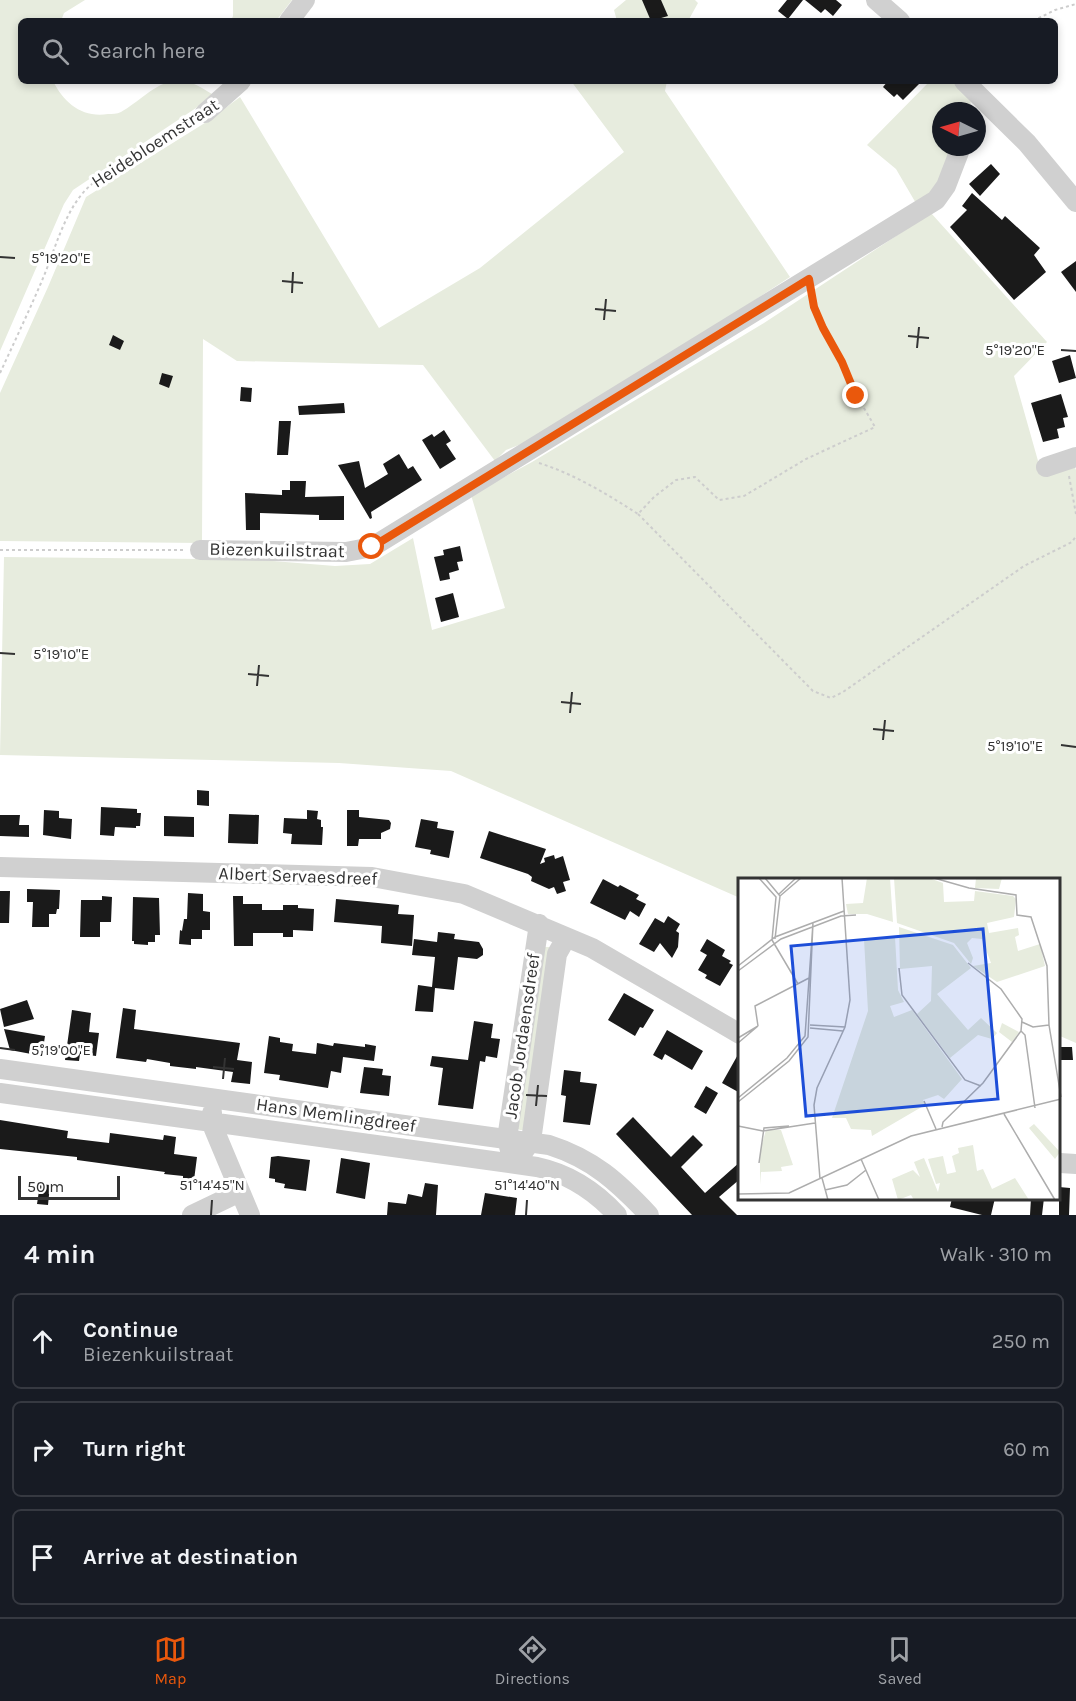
<!DOCTYPE html>
<html lang="en">
<head>
<meta charset="utf-8">
<style>
  :root { --surface:#171b24; --page:#242831; --text:#f1f3f6; --muted:#9ea1a6; --line:#363941; --accent:#ea580c }
  body { margin:0; font-family:Karla,sans-serif; background:var(--page); color:var(--text) }
  .compass { position:absolute; left:932px; top:102px; width:54px; height:54px; border-radius:50%; background:var(--surface); box-shadow:0 3px 9px #0003; rotate:275deg }
  .scale { position:absolute; left:18px; bottom:15px; width:102px; box-sizing:border-box; padding-left:6px; border:3px solid #333; border-top:0; font-size:16px; line-height:21px; white-space:nowrap; color:#333; -webkit-text-stroke:4px #fff; paint-order:stroke }
  .stop { position:absolute; width:18px; height:18px; margin:-14px; border:4px solid #ea580c; border-radius:50%; background:#fff }
  .stop.end { background:#ea580c; border-color:#fff; box-shadow:0 2px 6px #0008 }
  .list { margin:0; padding:0; list-style:none }
  h2 { display:flex; justify-content:space-between; align-items:center; height:78px; margin:0; padding:0 24px; font-size:26px }
  h2 small { font-size:20px; font-weight:400; color:var(--muted) }
  .list li { display:grid; grid-template-columns:39px 1fr auto; gap:18px; align-items:center; box-sizing:border-box; height:96px; margin:0 12px 12px; padding:0 12px; border:2px solid var(--line); border-radius:9px }
  .list b { display:block; font-size:22px; white-space:nowrap }
  .list p { margin:0; font-size:20px; white-space:nowrap; color:var(--muted) }
  .list em { font-size:20px; font-style:normal; color:var(--muted) }
  .icon { flex:none; width:33px; height:33px; fill:none; stroke:currentColor; stroke-width:2; stroke-linecap:round; stroke-linejoin:round }
  .map { position:relative; flex:none; width:1076px; height:1215px; overflow:hidden }
  .search { position:absolute; background:var(--surface); box-shadow:0 3px 9px #0003; left:18px; right:18px; top:18px; height:66px; display:flex; align-items:center; gap:15px; box-sizing:border-box; padding:0 21px; border-radius:9px; color:var(--muted); font-size:22px }
  .sheet { height:402px; background:var(--surface) }
  nav { display:flex; justify-content:space-around; align-items:center; box-sizing:border-box; height:84px; border-top:2px solid var(--line); background:var(--surface); font-size:16px; color:var(--muted) }
  nav a { display:grid; justify-items:center; gap:3px }
  nav .on { color:var(--accent) }
  .map>svg:first-child { display:block }
  .green { fill:#e7ecde }
  .building { fill:#1a1a1a }
  .lines { fill:none; stroke-linecap:round; stroke-linejoin:round }
  .path { stroke:#cdcdcd; stroke-width:2; stroke-dasharray:3 3; stroke-linecap:butt }
  .minor { stroke:#d0d0d0; stroke-width:20 }
  .route { stroke:#ea580c; stroke-width:8 }
  .ticks { fill:none; stroke:#333; stroke-width:2 }
  .labels { text-anchor:middle; dominant-baseline:central; stroke-width:6; stroke-linejoin:round; paint-order:stroke }
  .street-label { font-size:18px; fill:#333; stroke:#fff }
  .inset-road { fill:none; stroke:#adadad; stroke-width:1.5 }
  .view { fill:#1d4ed8; fill-opacity:0.15; stroke:#1d4ed8; stroke-width:3 }
  .inset-edge { fill:none; stroke:#333; stroke-width:3 }
  .ticks-label { font-size:15px; text-anchor:middle; fill:#333; stroke:#fff; stroke-width:6; stroke-linejoin:round; paint-order:stroke }
</style>
</head>
<body>
<div class="map">
<svg width="1076" height="1215" viewBox="0 0 1076 1215">
  <rect width="100%" height="100%" fill="#fff"/>
  <path class="green" d="M0,0H85L64,13L61,21H21V81H53C64,103 82,118 108,114C112,114 117,114 121,112C136,104 156,83 173,81C189,79 199,86 212,94L196,108L73,190L64,204L0,351Z
    M233,0H292L276,21H231L233,16Z
    M626,0H695L698,3L688,21H617L614,10Z
    M571,81H667L665,91L790,277L732,315L524,443L506,450L495,461L423,365L237,361L203,339L202,543L0,541V393L48,287L86,197L208,121L240,97L379,328L480,268L624,152Z
    M930,81H953L971,97L970,111H941V147H955L938,189L917,205L896,169L867,145Z
    M931,213L1047,342L1014,376L1042,475L1074,465L1076,470V1043L1060,1036V879H740V898L451,771L339,763L0,755L4,557L201,559L234,558L335,566L370,564L413,538L432,630L505,608L471,495L532,462L764,323Z
    M543,947H550L552,949L523,1130H520L516,1128Z"/>
  <path class="building" d="M642,0H661L668,16L651,21Z
    M787,0H803L788,19L778,11Z
    M805,0H836L842,5L833,16L825,9L821,13Z
    M888,81H922L903,100L897,94L894,97L883,87Z
    M991,164L1000,174L980,196L969,184Z
    M972,193L1002,220L1005,216L1040,248L1034,255L1046,272L1014,300L950,227L967,210L962,206Z
    M1076,261V292L1061,272Z
    M113,335L124,341L120,350L109,345Z
    M1070,355L1076,378L1059,383L1052,361Z
    M162,373L173,376L169,388L159,384Z
    M241,387L252,388L251,402L240,401Z
    M1061,394L1068,417L1063,418L1065,427L1057,429L1059,438L1043,442L1031,403Z
    M344,403L345,413L299,415L298,406Z
    M279,421H291L288,455H277Z
    M444,430L451,441L446,444L456,459L440,469L422,440L432,434L434,437Z
    M399,454L408,469L413,466L422,480L371,512L372,518L370,519L338,465L359,461L365,488L388,474L383,464Z
    M290,481H306L305,497L344,496V520H319V515L260,513V530H246L245,493L282,495V490H290Z
    M460,546L463,561L457,562L459,570L449,573L450,579L440,581L434,557L444,555L443,550Z
    M453,593L459,617L441,622L435,598Z
    M197,790L209,791V806L197,805Z
    M101,807L137,809V813H141L140,826H136V828L115,827L114,836L100,835Z
    M44,810L59,811V818L72,819L71,839L43,835Z
    M307,810L318,811L317,819L321,820V827H323L322,845L291,844L292,834L283,833L284,818L307,819Z
    M347,810H359V817L389,820L391,823L390,829L381,833V839H359L358,846H347Z
    M229,814L259,815L258,844L228,843Z
    M0,815H20L19,825H29V837L0,836Z
    M164,816L194,817V837L164,836Z
    M421,819L438,822L437,828L454,831L449,858L430,854L431,850L415,847Z
    M489,831L546,849L540,864L545,862L544,858L554,855L555,859L563,856L570,880L563,882L566,891L557,894L554,887L549,889L531,881L532,877L528,874L480,858Z
    M603,879L618,887L620,885L639,895L636,899L646,904L639,917L630,911L625,920L590,903Z
    M27,889L60,890L59,909H57L56,914H49V927H32L33,902H27Z
    M0,891H10L9,923H0Z
    M188,893L203,894V911L210,912V930H202V939H191V945L179,944L180,930L182,931L184,919H187Z
    M102,896L112,897L111,922H100V937H80L81,900H102Z
    M233,896H243V904H262V910H283V905H298V908L314,909L313,931L293,930V937H283V933H253V946H234Z
    M133,897L159,898L160,935H155V942H148V945L134,944V941H132Z
    M336,899L399,905L398,914L414,915L412,946L381,943L382,926L334,922Z
    M668,916L680,924L676,931L679,933L678,947L672,958L660,943L654,952L639,944L655,918L664,923Z
    M438,932L455,934L454,939L479,942L483,949V955L477,959L458,957L454,990L435,988L433,1012L415,1011L418,985L432,987L435,957L412,955L414,939L437,942Z
    M707,939L725,950L722,956L731,961L729,963L733,965L720,986L705,978L707,975L698,970L707,955L700,951Z
    M624,993L654,1010L643,1028L640,1027L635,1036L608,1020Z
    M27,1000L34,1019L4,1027L0,1009Z
    M123,1008L136,1010L134,1029L240,1043L237,1060L252,1062L250,1084L231,1082L233,1072L196,1067V1069L170,1066V1063L147,1059L146,1062L116,1058Z
    M72,1010L91,1013L89,1032L99,1033L96,1056L80,1054L79,1061L65,1060Z
    M474,1021L493,1024L491,1038L500,1039L497,1058L486,1056L485,1062L480,1061L473,1109L438,1105L443,1068L430,1066L432,1056L468,1060Z
    M4,1029L45,1036L42,1056L10,1050Z
    M667,1030L703,1051L692,1070L665,1054L662,1060L653,1055Z
    M269,1036L280,1038V1042L293,1044L292,1051L316,1054L317,1043L333,1046L334,1043L365,1047V1044L376,1046L374,1061L343,1057L341,1073L331,1071L328,1088L279,1080L280,1075L264,1073Z
    M1059,1047H1072L1073,1060H1059Z
    M740,1051V1093L722,1083Z
    M364,1067L383,1069L382,1075L391,1076L389,1096L360,1093Z
    M564,1070L581,1072L580,1082L597,1084L590,1125L563,1122L566,1096L561,1095Z
    M706,1086L718,1093L706,1114L694,1107Z
    M633,1117L671,1157L693,1135L703,1145L681,1167L705,1193L740,1162V1179L719,1197L737,1215H692L616,1134Z
    M0,1120L68,1131L67,1138L109,1143L110,1133L163,1140L164,1135L176,1137L174,1154L197,1157L194,1180L183,1179V1176L164,1174L165,1172L77,1160V1157L0,1149Z
    M278,1156L310,1160L306,1191L284,1188L285,1184L275,1182V1179L269,1178L271,1157Z
    M341,1158L370,1163L365,1199L336,1193Z
    M425,1183L438,1185L436,1215H387L388,1202L406,1204L408,1194L422,1197Z
    M40,1184L50,1185L48,1205L37,1204Z
    M1059,1187L1070,1188L1069,1215H1059Z
    M485,1193L517,1198L515,1215H481Z
    M952,1198H995L991,1215H982L950,1207Z
    M1031,1198H1044L1042,1215H1030Z"/>
  <g class="lines">
    <path class="path" d="M1033,21L1055,10L1076,4
      M0,373C14,343 28,313 41,283C55,251 65,206 92,184L192,121
      M539,463C574,474 607,494 638,514L654,497L676,480L695,477L719,500L744,496L806,459L875,427L857,396L842,362L823,328L812,297
      M1069,476L1076,514
      M638,514L813,691L831,698L843,692L1024,566L1072,542L1076,536
      M0,550H185"/>
    <path class="minor" d="M876,0L900,21
      M289,21L305,0
      M964,81L1027,143L1076,202
      M205,113L241,81
      M1046,467L1076,457
      M200,550L346,552L372,547L936,200L946,186L961,147
      M0,867L372,877L464,894L592,948L740,1034
      M0,1069L549,1145C593,1159 618,1182 649,1215
      M0,1093L537,1167C570,1174 595,1191 617,1215
      M212,1113L211,1122L250,1215
      M510,1150L507,1139L539,924
      M523,1152L531,1141L557,954L566,938
      M1060,1163L1076,1164
      M192,1215L240,1192"/>
  </g>
  <g class="lines">
    <path class="route" d="M372,547L809,279L814,307L823,328L842,362L856,396"/>
  </g>
  <path class="ticks" d="M0,257L15,258M282,281L303,283M292,293L293,272M595,309L616,311M604,320L606,299M908,336L929,338M917,348L919,327M1061,350L1076,351M0,653L15,654M248,674L269,676M257,686L259,665M561,702L581,704M570,713L572,692M873,729L894,731M883,740L885,720M1061,745L1076,747M0,1048L15,1050M213,1067L234,1069M223,1079L225,1058M526,1095L547,1096M536,1106L538,1085M211,1215L212,1200M526,1215L527,1200"/>
  <g class="labels">
    <g class="street-label">
      <text transform="translate(155 143) rotate(-33)">Heidebloemstraat</text>
      <text transform="translate(277 550) rotate(1)">Biezenkuilstraat</text>
      <text transform="translate(298 876) rotate(2)">Albert Servaesdreef</text>
      <text transform="translate(522 1036) rotate(-82)">Jacob Jordaensdreef</text>
      <text transform="translate(336 1115) rotate(8)">Hans Memlingdreef</text>
    </g>
  </g>
  <g transform="translate(738 878)">
    <rect width="322" height="322" fill="#fff"/>
    <path d="M129,0H152L155,44L129,36H110L108,26L125,25ZM156,0H191L205,5L206,24L236,23L237,13L275,18L278,21L276,39L249,45L251,55L280,50L281,57L277,59L280,73L302,66L307,88L259,104L235,88L253,85L244,61L234,60L229,65L235,80L233,86L216,65L159,45ZM238,0H264L261,11L237,10ZM161,49L215,67L233,90L199,116L230,152L243,140L259,155L254,161L240,157L212,180L179,136L193,123L194,88L162,91ZM157,59L160,112L166,124L152,128L156,139L174,132L224,201L206,221L200,217L185,222L187,227L134,258L133,252L113,251L108,240H94L130,133L126,61ZM264,145L281,154L274,164L261,154ZM296,246L322,274L317,281L291,250ZM28,252H43L55,287L43,289L44,293L23,294L22,307V273ZM235,267L239,293L245,291L254,311L277,300L291,322H176L173,317L160,322L154,301L175,292L182,299L176,284L186,280L200,314L202,305L198,306L190,281L205,278L209,296L218,294L214,278L221,275L220,270Z" fill="#e7ecde"/>
    <path class="inset-road" d="M21,0L38,19L34,62L60,106M27,0L42,18L37,61M196,0L231,10L278,17L279,37L293,39L309,88L311,147L323,219M41,16L58,0M42,18L63,0M0,88L37,59L106,33M161,90L164,117L227,202L243,208M0,93L43,61L103,38L118,37M284,144L295,149L311,147M72,147L107,149M20,148L17,128L71,100M72,150L105,153M283,153L287,157L297,230M0,160L20,148M0,165L20,148M0,220L49,180L67,158L75,45M186,223L198,251M0,224L51,183L70,159L75,44M266,236L317,322M0,248L25,253M204,249L205,244L245,205L283,153L284,141L263,111L230,85M25,253L77,245M123,281L141,322M21,285L26,250L51,248M84,300L90,322M82,301L76,227L79,210L107,149L112,122L104,0M87,312L109,307L128,292M0,316L51,315L173,258L323,221"/>
    <path class="view" d="M245,51L260,221L68,238L53,68Z"/>
    <rect width="322" height="322" class="inset-edge"/>
  </g>
  <g class="ticks-label">
    <text x="61" y="263">5°19'20"E</text>
    <text x="1015" y="355">5°19'20"E</text>
    <text x="61" y="659">5°19'10"E</text>
    <text x="1015" y="751">5°19'10"E</text>
    <text x="61" y="1055">5°19'00"E</text>
    <text x="212" y="1190">51°14'45"N</text>
    <text x="527" y="1190">51°14'40"N</text>
  </g>
</svg>
<svg class="compass" viewBox="-18 -18 36 36"><path d="M0-13l5 13h-10z" fill="#e53935"/><path d="M0 13l5-13h-10z" fill="#9ea1a6"/></svg>
<div class="scale">50 m</div>
<div class="stop" style="left:372px;top:547px"></div>
<div class="stop end" style="left:856px;top:396px"></div>
<div class="search"><svg class="icon" aria-label="search" viewBox="0 0 24 24"><circle cx="10" cy="10" r="6"/><path d="M15 15l6 6"/></svg>Search here</div>
</div>
<section class="sheet">
<h2>4 min<small>Walk · 310 m</small></h2>
<ul class="list">
<li><svg class="icon" aria-label="ahead" viewBox="0 0 24 24"><path d="M12 20V5M6 11l6-6 6 6"/></svg><div><b>Continue</b><p>Biezenkuilstraat</p></div><em>250 m</em></li>
<li><svg class="icon" aria-label="right" viewBox="0 0 24 24"><path d="M7 20v-9h11M14 6l5 5-5 5"/></svg><div><b>Turn right</b></div><em>60 m</em></li>
<li><svg class="icon" aria-label="arrive" viewBox="0 0 24 24"><path d="M6 21V4h12l-3 4 3 4H6"/></svg><div><b>Arrive at destination</b></div></li>
</ul>
</section>
<nav>
<a class="on"><svg class="icon" aria-label="map" viewBox="0 0 24 24"><path d="M3 6l6-2 6 2 6-2v14l-6 2-6-2-6 2zM9 4v14M15 6v14"/></svg>Map</a>
<a><svg class="icon" aria-label="directions" viewBox="0 0 24 24"><path d="M12 3l9 9-9 9-9-9zM9 14v-3h6M13 9l2 2-2 2"/></svg>Directions</a>
<a><svg class="icon" aria-label="saved" viewBox="0 0 24 24"><path d="M7 4h10v16l-5-4-5 4z"/></svg>Saved</a>
</nav>
</body>
</html>
